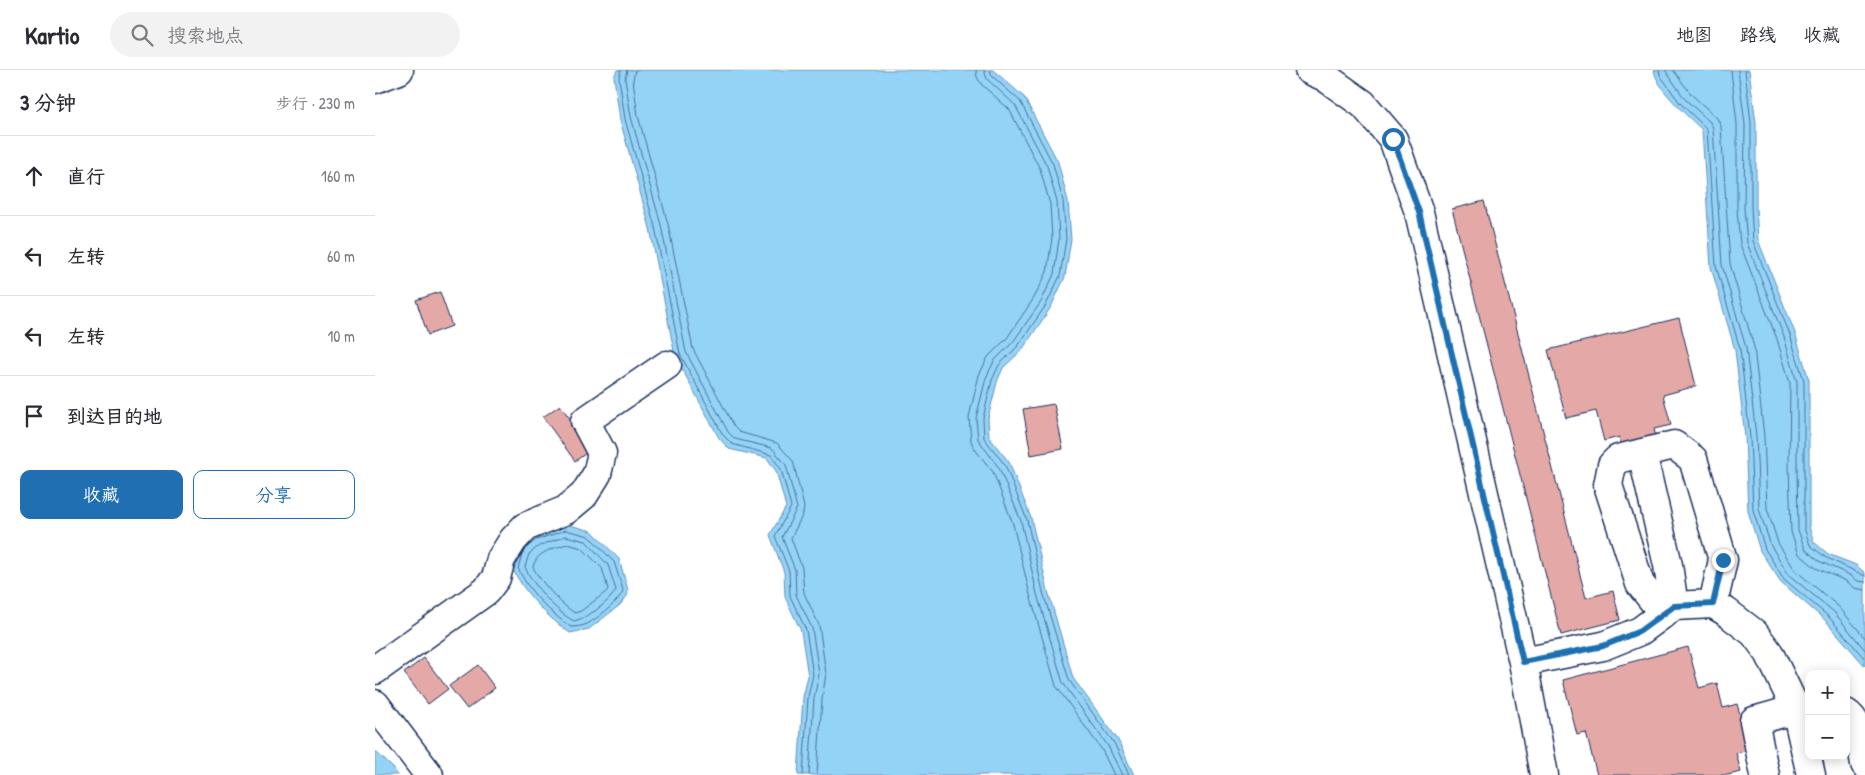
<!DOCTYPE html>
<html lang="zh">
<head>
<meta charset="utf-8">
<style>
  :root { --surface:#fff; --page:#f2f2f3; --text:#2b2b33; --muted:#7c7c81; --line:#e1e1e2; --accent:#1f6fb2 }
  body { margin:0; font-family:"Patrick Hand","LXGW WenKai TC",sans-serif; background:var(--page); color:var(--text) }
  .controls { position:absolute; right:15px; bottom:15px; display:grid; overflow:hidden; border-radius:10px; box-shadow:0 2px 12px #0003 }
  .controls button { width:45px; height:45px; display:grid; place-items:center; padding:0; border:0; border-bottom:1px solid var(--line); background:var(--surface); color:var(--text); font:25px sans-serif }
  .stop { position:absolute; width:15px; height:15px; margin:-11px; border:4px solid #1f6fb2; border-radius:50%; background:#fff }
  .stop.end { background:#1f6fb2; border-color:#fff; box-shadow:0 1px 5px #0008 }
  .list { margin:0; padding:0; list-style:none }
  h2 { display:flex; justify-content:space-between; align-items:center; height:65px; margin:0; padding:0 20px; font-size:21px }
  h2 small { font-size:16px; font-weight:400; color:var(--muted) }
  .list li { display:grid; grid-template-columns:32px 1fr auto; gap:15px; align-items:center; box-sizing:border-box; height:80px; padding:0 20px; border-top:1px solid var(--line) }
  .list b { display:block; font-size:19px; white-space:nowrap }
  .list em { font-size:16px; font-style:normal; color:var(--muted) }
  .actions { display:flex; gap:10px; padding:15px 20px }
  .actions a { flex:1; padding:11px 0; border:1px solid var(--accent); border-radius:10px; text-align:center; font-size:18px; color:var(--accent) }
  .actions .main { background:var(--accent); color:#fff }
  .icon { flex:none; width:28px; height:28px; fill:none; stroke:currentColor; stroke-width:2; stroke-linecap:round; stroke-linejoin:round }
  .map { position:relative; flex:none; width:1490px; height:705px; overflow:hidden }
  header { display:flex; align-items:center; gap:30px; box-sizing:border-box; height:70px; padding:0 25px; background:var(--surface); border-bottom:1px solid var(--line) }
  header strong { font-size:24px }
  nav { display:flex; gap:28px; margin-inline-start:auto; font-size:18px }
  .search { width:350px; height:45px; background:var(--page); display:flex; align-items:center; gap:12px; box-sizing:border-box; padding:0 18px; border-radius:28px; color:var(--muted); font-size:19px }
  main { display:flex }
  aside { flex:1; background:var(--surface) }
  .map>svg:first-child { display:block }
  .water { fill:#94d3f6; stroke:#6491b9 }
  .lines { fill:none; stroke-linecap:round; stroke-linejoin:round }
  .shore { stroke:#4b719b; stroke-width:1 }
  .building { fill:#e4a9a7; stroke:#1b2f5e }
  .minor-casing { stroke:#1b2f5e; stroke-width:31 }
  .minor { stroke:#fff; stroke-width:28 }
  .route { stroke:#1f6fb2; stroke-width:6 }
</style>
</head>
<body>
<header>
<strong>Kartio</strong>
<div class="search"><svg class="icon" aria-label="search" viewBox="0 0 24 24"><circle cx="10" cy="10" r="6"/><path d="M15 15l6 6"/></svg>搜索地点</div>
<nav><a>地图</a><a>路线</a><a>收藏</a></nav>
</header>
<main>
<aside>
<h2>3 分钟<small>步行 · 230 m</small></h2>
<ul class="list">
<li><svg class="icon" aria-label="ahead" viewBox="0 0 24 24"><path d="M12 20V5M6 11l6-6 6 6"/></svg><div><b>直行</b></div><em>160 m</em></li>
<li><svg class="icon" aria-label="left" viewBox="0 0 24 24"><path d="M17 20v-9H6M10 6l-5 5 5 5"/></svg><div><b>左转</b></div><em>60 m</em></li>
<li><svg class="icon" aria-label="left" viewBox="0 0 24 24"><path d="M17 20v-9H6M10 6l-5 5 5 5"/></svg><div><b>左转</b></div><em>10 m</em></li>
<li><svg class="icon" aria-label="arrive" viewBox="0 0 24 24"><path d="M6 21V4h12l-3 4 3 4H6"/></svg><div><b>到达目的地</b></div></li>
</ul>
<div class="actions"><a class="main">收藏</a><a>分享</a></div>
</aside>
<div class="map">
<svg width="1490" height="705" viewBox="0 0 1490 705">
  <rect width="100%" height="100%" fill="#fff"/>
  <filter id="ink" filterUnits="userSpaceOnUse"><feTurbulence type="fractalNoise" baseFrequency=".02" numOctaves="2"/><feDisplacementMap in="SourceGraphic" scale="10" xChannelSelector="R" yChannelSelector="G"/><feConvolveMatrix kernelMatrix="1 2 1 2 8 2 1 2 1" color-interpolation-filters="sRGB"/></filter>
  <g filter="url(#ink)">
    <path class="water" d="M242,0H618L649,27L683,92L693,131L696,169L690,207L676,237L647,280L628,298L622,312L613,348L614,367L634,392L656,448L673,521L698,608L743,670L759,705H423L428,627L433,606L426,561L410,527L409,502L395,465L411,437L401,401L392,388L354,379L344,368L300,286L275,158L245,50L239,7Z
      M1279,0H1374L1381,53V138L1383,170L1420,263L1434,310V457L1439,472L1453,484L1481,495L1490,503V596L1451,551L1406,512L1385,481L1373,441L1370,367L1360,280L1336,197L1327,60C1313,46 1282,20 1279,0Z
      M191,454L217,461L244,489L253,520L252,526L245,535L214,559L195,563C172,547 150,524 137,498L144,477L158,466Z
      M0,681L18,698L23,705H0Z"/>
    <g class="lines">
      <path class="shore" d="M246,0L244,8L250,49L280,157L305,284L348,365L357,374L396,385L406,399L416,437L400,466L414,501L415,526L431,560L438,605L433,627L428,705
        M252,0L250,9L256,47L286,155L311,282L353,362L360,369L397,378L411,395L422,438L407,467L420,500L421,525L437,558L444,604L439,628L434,705
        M260,0L258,10L263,46L293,154L318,279L359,357L364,362L402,373L418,391L429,437L428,444L416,468L427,498L429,523L444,555L451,604L447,629L442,705
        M601,0L602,7L606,14L634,39L665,99L675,134L677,168L672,202L659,228L632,268L613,287L604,305L594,347L596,371L599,378L618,402L638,454L655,525L681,616L727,680L739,705
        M609,0L612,9L640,35L672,96L682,132L684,169L679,204L666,232L638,272L619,291L611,308L601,348L603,369L624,398L646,451L662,524L688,613L733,676L747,705
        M615,0L617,6L645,31L678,94L688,131L691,169L685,206L671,235L643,276L624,295L617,310L608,348L609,368L630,395L652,450L668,522L694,610L739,673L754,705
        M1284,0L1285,5L1305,33L1332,59L1341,196L1365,279L1375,367L1378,440L1390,479L1409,509L1454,547L1490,589
        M1290,0L1310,29L1335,52L1338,58L1347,195L1371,278L1381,366L1384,439L1396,476L1414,505L1459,542L1490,580
        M1298,0L1316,24L1342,48L1346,56L1355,194L1379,277L1389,366L1392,438L1403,473L1420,500L1464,537L1490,568
        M1356,0L1362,54V139L1365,174L1402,269L1415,313L1414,396L1416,462L1424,484L1441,498L1471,511L1480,518L1490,520
        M1363,0L1370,54L1369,138L1372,173L1409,267L1422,312V396L1423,460L1430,479L1446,492L1475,505L1483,511L1490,512
        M1370,0L1376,53V138L1378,171L1415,265L1429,311V458L1435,475L1450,487L1490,506
        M191,466L211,471L233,495L241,520C234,533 212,548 199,551C182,543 157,514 150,497L154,484L164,476Z
        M192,474L207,478L227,498L233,519L231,522L206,541L200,543C187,536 164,510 158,497C162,481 178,479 192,474Z
        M147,484L143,498C153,521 175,543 196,557C201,557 208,556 212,554C222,549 246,530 248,520L239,492L214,466L191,460L161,470L151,478"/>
    </g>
    <path class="building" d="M1109,131L1211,528L1238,521L1245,550L1186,565L1077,139Z
      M65,222L77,256L53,265L41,230Z
      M1304,248L1321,316L1288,325L1296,355L1279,359L1282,371L1247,380L1244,367L1229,371L1221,341L1191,348L1173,280Z
      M679,334L688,379L656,385L648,339Z
      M185,335L217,379L200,391L168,347Z
      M1313,577L1324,618L1342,613L1348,638L1362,634L1375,680L1361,683L1366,702L1353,705H1222L1211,663L1202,665L1188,610Z
      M49,588L73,619L53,634L29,603Z
      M103,595L120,618L92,639L74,616Z"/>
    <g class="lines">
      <defs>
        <path id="minor" d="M934,0L950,7L988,34L1018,69L1044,142L1148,592L1169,705
          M0,9L24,0
          M1267,383L1293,495L1299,536
          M1289,544L1265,514L1233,415L1237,395L1243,389L1299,375L1318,389L1348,490L1338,534
          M1148,592L1228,576L1265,561L1299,536L1338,534L1350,541L1379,563L1394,583L1421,639L1379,651L1390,705
          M0,600L111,521L121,508L126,489L138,470L150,457L191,440L209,425L222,404L227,383L210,351L292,295
          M0,634L54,705
          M1434,637L1421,639L1436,705
          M1471,643C1486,652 1487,679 1490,694"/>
      </defs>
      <use href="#minor" class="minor-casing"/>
      <use href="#minor" class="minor"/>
    </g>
  </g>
  <g class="lines" filter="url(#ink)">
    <path class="route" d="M1018,69L1044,142L1148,592L1228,576L1265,561L1299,536L1338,534L1348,490"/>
  </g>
</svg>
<div class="controls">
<button>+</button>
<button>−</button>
</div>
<div class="stop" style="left:1018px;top:69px"></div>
<div class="stop end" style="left:1348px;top:490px"></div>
</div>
</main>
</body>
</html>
